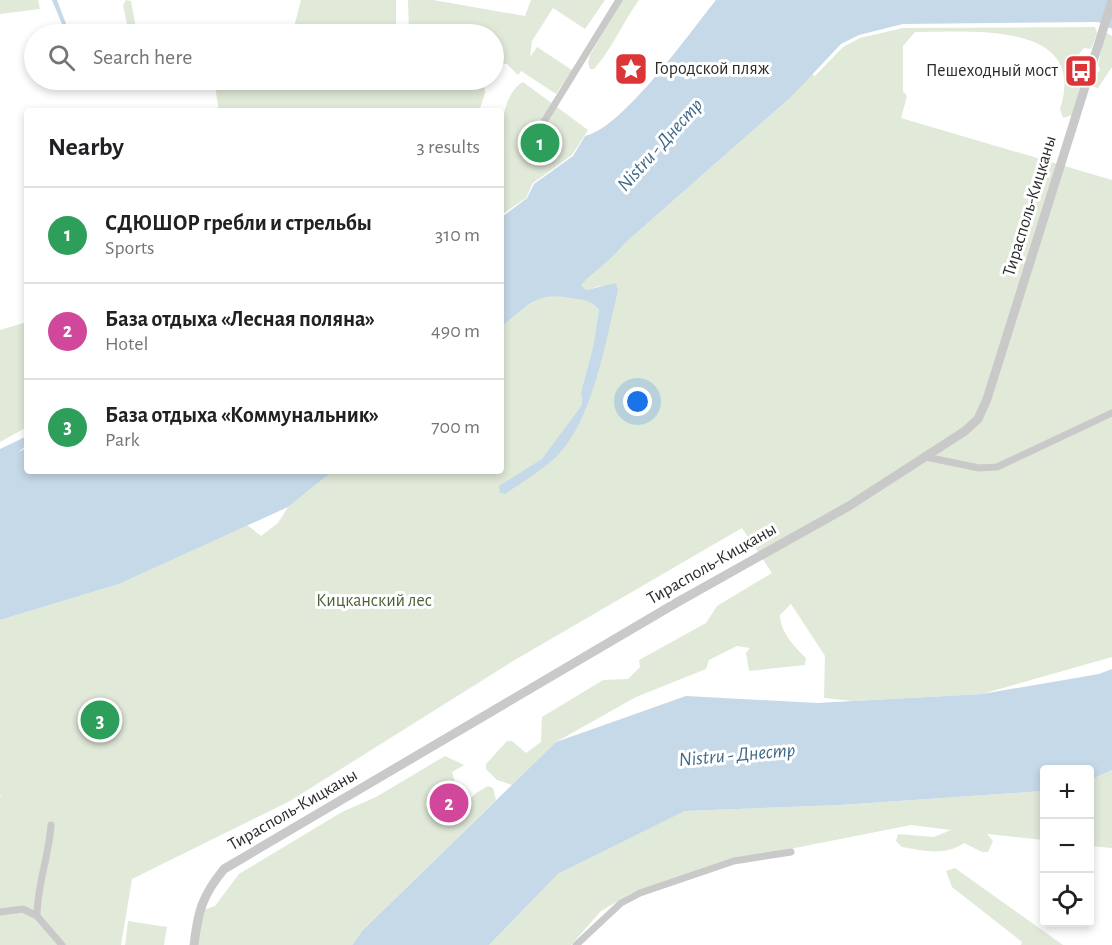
<!DOCTYPE html>
<html lang="en">
<head>
<meta charset="utf-8">
<style>
  :root { --surface:#fff; --page:#f6f6f6; --text:#202124; --muted:#757577; --line:#e0e0e0; --accent:#db3538 }
  body { margin:0; font-family:"Alegreya Sans",sans-serif; background:var(--page); color:var(--text) }
  .controls { position:absolute; right:18px; bottom:18px; display:grid; overflow:hidden; border-radius:6px; box-shadow:0 3px 9px #0003 }
  .controls button { width:54px; height:54px; display:grid; place-items:center; padding:0; border:0; border-bottom:2px solid var(--line); background:var(--surface); color:var(--text); font:30px sans-serif }
  .you { position:absolute; left:638px; top:402px; width:21px; height:21px; margin:-15px; border:4px solid #fff; border-radius:50%; background:#1a73e8; box-shadow:0 0 0 9px #1a73e833 }
  .badge { display:grid; place-items:center; width:39px; height:39px; border-radius:50%; background:var(--accent); color:#fff; font-size:20px; font-weight:700 }
  .pin { position:absolute; translate:-50% -50%; border:3px solid #fff; box-shadow:0 2px 6px #0006 }
  .list { margin:0; padding:0; list-style:none }
  h2 { display:flex; justify-content:space-between; align-items:center; height:78px; margin:0; padding:0 24px; font-size:26px }
  h2 small { font-size:20px; font-weight:400; color:var(--muted) }
  .list li { display:grid; grid-template-columns:39px 1fr auto; gap:18px; align-items:center; box-sizing:border-box; height:96px; padding:0 24px; border-top:2px solid var(--line) }
  .list b { display:block; font-size:22px; white-space:nowrap }
  .list p { margin:0; font-size:20px; white-space:nowrap; color:var(--muted) }
  .list em { font-size:20px; font-style:normal; color:var(--muted) }
  .icon { flex:none; width:33px; height:33px; fill:none; stroke:currentColor; stroke-width:2; stroke-linecap:round; stroke-linejoin:round }
  .map { position:relative; flex:none; width:1112px; height:945px; overflow:hidden }
  .search { position:absolute; background:var(--surface); box-shadow:0 3px 9px #0003; left:24px; top:24px; width:480px; height:66px; display:flex; align-items:center; gap:15px; box-sizing:border-box; padding:0 21px; border-radius:33px; color:var(--muted); font-size:22px }
  .panel { position:absolute; background:var(--surface); box-shadow:0 3px 9px #0003; left:24px; top:108px; width:480px; height:366px; border-radius:6px }
  .map>svg:first-child { display:block }
  .green { fill:#e1e9d9 }
  .water { fill:#c6d9e8 }
  .lines { fill:none; stroke-linecap:round; stroke-linejoin:round }
  .minor { stroke:#c9c9c9; stroke-width:7 }
  .tertiary { stroke:#c9c9c9; stroke-width:9 }
  .labels { text-anchor:middle; dominant-baseline:central; stroke-width:6; stroke-linejoin:round; paint-order:stroke }
  .poi-label { font-size:18px; fill:#2c2c2c; stroke:#fff; text-anchor:start }
  .street-label { font-size:18px; fill:#2c2c2c; stroke:#fff }
  .park-label { font-size:18px; fill:#4c643c; stroke:#fff }
  .water-label { font-size:20px; font-style:italic; fill:#3f6889; stroke:#fff }
</style>
</head>
<body>
<div class="map">
<svg width="1112" height="945" viewBox="0 0 1112 945">
  <rect width="100%" height="100%" fill="#fff"/>
  <path class="green" d="M0,0H38L40,9L0,14Z
    M126,0L131,1L137,34H129L123,5Z
    M301,0H396V34H291L296,33L295,23Z
    M408,0H433L525,16L531,0H605L585,29L553,8L532,41L530,57L537,47L572,70L556,94L521,71L518,75L507,64H494V34H409Z
    M622,0H639C623,22 612,49 594,69H590L588,63L590,55Z
    M1095,27L1097,33L1091,49L1084,48L1079,54L1081,66L1078,78L1081,84L1072,115L1063,118L1060,109C1089,20 970,32 915,32L903,46V91L907,96L901,118L1112,180V657L982,694L852,701L824,698L825,656L791,604L780,615C780,632 795,647 806,658L805,665L749,671L746,653L750,648L737,646L709,660L706,669L636,697L556,742L512,785L497,780L486,769V764L507,741H512L526,753L541,742L542,717L603,680L628,679L640,667L639,660L706,623L717,606L772,573L742,528L513,661L290,801L132,879L121,945H0V797H3L0,796V620L119,584L247,525L261,536L278,523L288,507L333,471H501V327C527,307 537,291 570,297C583,300 590,299 599,310L593,347L581,392L582,405L618,291L600,286L586,290L580,285C596,269 612,260 625,243L791,97L811,73L815,76L843,47L860,38L903,28Z
    M1105,32L1112,36V67L1098,88L1093,87L1097,72H1099L1100,68L1098,66Z
    M214,80H409L412,82L432,80L484,82L485,93L479,111H219Z
    M523,82L588,130L572,155L533,183L526,198L501,215C501,182 491,100 523,82Z
    M27,322V427L0,442V330Z
    M445,756L464,765L452,772L455,783L425,805L436,815L449,820L476,793L488,786L493,788L496,800L363,930L352,945H194L198,912L215,906L239,874L342,812L376,797Z
    M1112,770V848L1090,846V780Z
    M1044,791V840L987,834L993,841L988,852H982L964,843C945,856 924,851 902,847L896,841L898,834L934,837L951,830L911,825L739,859L630,894L601,911L571,945H489L558,874L685,811L841,805Z
    M955,868L1063,945H1021L1022,942L952,887L946,871Z
    M128,921L167,927L164,945H125Z"/>
  <path class="water" d="M52,0H57L70,34H66Z
    M716,0H1112V29L1098,22L903,24L859,35L841,44L791,97L625,243C612,260 596,269 581,285L586,290L616,283L618,291C605,342 593,423 554,459C539,472 521,483 505,494L500,493L499,486L542,459L582,405L581,392L593,347L599,310C590,299 583,300 570,298C536,291 527,307 501,327V218L527,198L534,184L573,156L585,136C623,128 690,32 716,0Z
    M27,436V445L18,452L27,448V471H333L288,507L119,584L0,620V449Z
    M1112,669V770L1090,780V770H1044V791L841,805L685,811L558,874L489,945H352L363,930L556,742L686,696L817,703L982,694L1099,674Z"/>
  <g class="lines">
    <path class="minor" d="M537,133L619,0
      M926,457L979,468L997,467L1112,413
      M0,912L23,909L37,916L62,945
      M37,916C37,885 49,856 51,825
      M576,945L621,903L640,893L734,861L791,852"/>
    <path class="tertiary" d="M194,945C198,911 202,896 224,869L676,603L849,506L965,431L978,419L987,399L1112,1"/>
  </g>
  <defs>
    <symbol id="sight-square" viewBox="-11 -11 22 22"><rect x="-9" y="-9" width="18" height="18" rx="4" fill="#db3538" stroke="#fff"/><path d="M0-6L1.8-2.2L6-1.7L2.9 1.2L3.7 5.4L0 3.3L-3.7 5.4L-2.9 1.2L-6-1.7L-1.8-2.2Z" fill="#fff"/></symbol>
    <symbol id="bus-square" viewBox="-11 -11 22 22"><rect x="-9" y="-9" width="18" height="18" rx="4" fill="#db3538" stroke="#fff"/><path d="M-5-6H5V4H4V6H2V4H-2V6H-4V4H-5ZM-3.5-4V0h7V-4ZM-3.5 1.2v1.5H-2V1.2ZM2 1.2v1.5H3.5V1.2Z" fill="#fff"/></symbol>
  </defs>
  <g fill-rule="evenodd">
    <use href="#sight-square" x="612" y="50" width="38" height="38"/>
    <use href="#bus-square" x="1062" y="52" width="38" height="38"/>
  </g>
  <g class="labels">
    <g class="poi-label">
      <text x="654" y="69">Городской пляж</text>
      <text x="1058" y="71" text-anchor="end">Пешеходный мост</text>
    </g>
    <g class="street-label">
      <text transform="translate(1030 206) rotate(-73)">Тирасполь-Кицканы</text>
      <text transform="translate(712 564) rotate(-30)">Тирасполь-Кицканы</text>
      <text transform="translate(293 810) rotate(-30)">Тирасполь-Кицканы</text>
    </g>
    <g class="park-label">
      <text x="374" y="601">Кицканский лес</text>
    </g>
    <g class="water-label">
      <text transform="translate(660 145) rotate(-48)">Nistru - Днестр</text>
      <text transform="translate(737 755) rotate(-5)">Nistru - Днестр</text>
    </g>
  </g>
</svg>
<div class="controls">
<button>+</button>
<button>−</button>
<button><svg class="icon" aria-label="locate" viewBox="0 0 24 24"><circle cx="12" cy="12" r="6"/><path d="M12 2v4M12 18v4M2 12h4M18 12h4"/></svg></button>
</div>
<div class="you"></div>
<div class="pin badge" style="left:540px;top:143px;background:#2e9e5b">1</div>
<div class="pin badge" style="left:449px;top:803px;background:#d1479c">2</div>
<div class="pin badge" style="left:100px;top:720px;background:#2e9e5b">3</div>
<div class="search"><svg class="icon" aria-label="search" viewBox="0 0 24 24"><circle cx="10" cy="10" r="6"/><path d="M15 15l6 6"/></svg>Search here</div>
<section class="panel">
<h2>Nearby<small>3 results</small></h2>
<ul class="list">
<li><span class="badge" style="background:#2e9e5b">1</span><div><b>СДЮШОР гребли и стрельбы</b><p>Sports</p></div><em>310 m</em></li>
<li><span class="badge" style="background:#d1479c">2</span><div><b>База отдыха «Лесная поляна»</b><p>Hotel</p></div><em>490 m</em></li>
<li><span class="badge" style="background:#2e9e5b">3</span><div><b>База отдыха «Коммунальник»</b><p>Park</p></div><em>700 m</em></li>
</ul>
</section>
</div>
</body>
</html>
